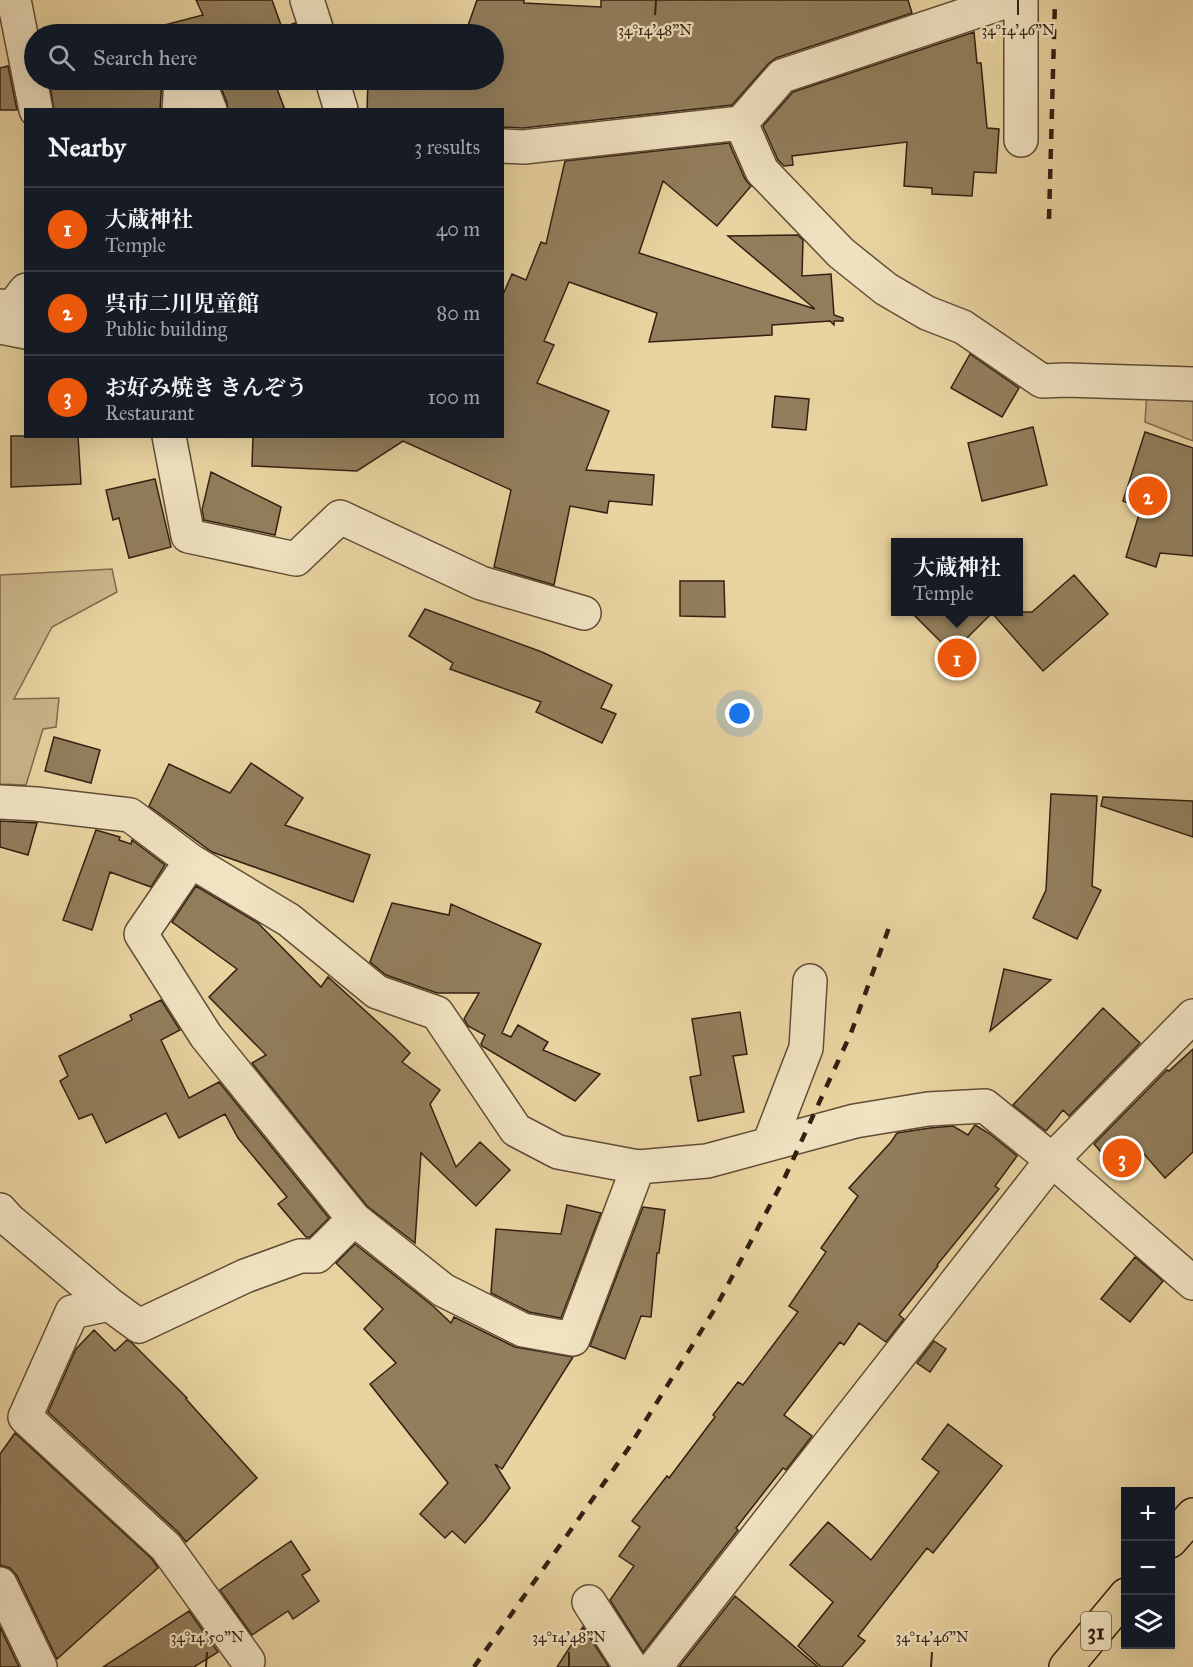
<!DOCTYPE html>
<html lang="en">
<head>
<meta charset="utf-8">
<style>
  :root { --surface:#171b24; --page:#20242c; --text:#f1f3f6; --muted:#9ea1a6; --line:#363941; --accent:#ea580c }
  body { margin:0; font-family:"IM FELL Great Primer","Noto Serif JP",serif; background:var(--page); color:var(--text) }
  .controls { position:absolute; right:18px; bottom:18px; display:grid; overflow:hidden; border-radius:0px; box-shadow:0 6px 24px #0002 }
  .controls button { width:54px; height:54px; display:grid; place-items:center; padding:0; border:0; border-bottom:2px solid var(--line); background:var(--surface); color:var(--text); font:30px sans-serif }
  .you { position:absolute; left:740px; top:714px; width:21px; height:21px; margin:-15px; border:4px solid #fff; border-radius:50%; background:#1a73e8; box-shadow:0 0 0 9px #1a73e833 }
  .badge { display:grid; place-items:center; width:39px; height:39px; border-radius:50%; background:var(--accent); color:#fff; font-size:20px; font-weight:700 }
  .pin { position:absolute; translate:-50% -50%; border:3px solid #fff; box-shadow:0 2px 6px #0006 }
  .popup { position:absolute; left:891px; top:538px; width:132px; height:78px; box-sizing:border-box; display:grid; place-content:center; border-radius:0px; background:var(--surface); filter:drop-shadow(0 2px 4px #0005); font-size:20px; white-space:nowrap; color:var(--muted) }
  .popup b { font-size:22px; color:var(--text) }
  .popup::after { content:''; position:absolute; left:50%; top:100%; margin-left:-12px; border:12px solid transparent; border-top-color:var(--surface) }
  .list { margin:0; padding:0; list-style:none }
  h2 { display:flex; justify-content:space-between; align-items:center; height:78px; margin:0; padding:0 24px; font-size:26px }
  h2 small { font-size:20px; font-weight:400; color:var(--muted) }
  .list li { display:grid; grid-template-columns:39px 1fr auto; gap:18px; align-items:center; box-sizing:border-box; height:84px; padding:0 24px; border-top:2px solid var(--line) }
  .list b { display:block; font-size:22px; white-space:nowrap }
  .list p { margin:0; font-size:20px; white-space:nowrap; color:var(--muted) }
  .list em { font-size:20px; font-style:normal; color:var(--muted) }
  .icon { flex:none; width:33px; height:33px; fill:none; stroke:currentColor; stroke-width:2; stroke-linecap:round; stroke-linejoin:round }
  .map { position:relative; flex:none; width:1193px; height:1667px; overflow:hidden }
  .search { position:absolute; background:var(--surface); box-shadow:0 6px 24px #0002; left:24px; top:24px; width:480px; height:66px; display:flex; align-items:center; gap:15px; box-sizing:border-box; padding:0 21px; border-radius:33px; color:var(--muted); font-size:22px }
  .panel { position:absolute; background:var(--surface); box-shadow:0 6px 24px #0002; left:24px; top:108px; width:480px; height:330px; border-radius:0px }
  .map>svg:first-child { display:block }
  .green { fill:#cab589; stroke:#7e6a4e; stroke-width:1.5 }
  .building { fill:#927e5c; stroke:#332012; stroke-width:1.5 }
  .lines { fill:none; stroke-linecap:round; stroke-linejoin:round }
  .minor-casing { stroke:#604d36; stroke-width:36 }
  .highway-casing { stroke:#332012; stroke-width:36 }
  .minor { stroke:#f1e3c2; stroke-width:33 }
  .highway { stroke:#e9d4a1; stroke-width:33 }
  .rail { stroke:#332012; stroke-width:4.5; stroke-dasharray:10 10; stroke-linecap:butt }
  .ticks { fill:none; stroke:#332012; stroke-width:2 }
  .labels { text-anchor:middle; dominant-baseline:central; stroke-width:4.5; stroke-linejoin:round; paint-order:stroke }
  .shield { fill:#f1e3c2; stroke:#6c5a47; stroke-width:1.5 }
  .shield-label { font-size:22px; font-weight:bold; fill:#332012 }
  .ticks-label { font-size:15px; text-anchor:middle; fill:#332012; stroke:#f1e3c2; stroke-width:4.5; stroke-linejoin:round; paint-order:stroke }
</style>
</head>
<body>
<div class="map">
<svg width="1193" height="1667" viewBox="0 0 1193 1667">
  <rect width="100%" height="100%" fill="#e9d4a1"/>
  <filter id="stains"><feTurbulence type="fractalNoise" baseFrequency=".00333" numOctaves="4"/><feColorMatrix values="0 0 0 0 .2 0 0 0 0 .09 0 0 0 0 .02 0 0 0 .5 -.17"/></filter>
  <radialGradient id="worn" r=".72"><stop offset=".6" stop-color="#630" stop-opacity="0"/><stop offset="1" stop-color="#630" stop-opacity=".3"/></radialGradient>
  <path class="green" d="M1147,391L1193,393V441L1145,422Z
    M112,569L117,592L52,627L14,699L59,698L56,727L43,729L26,785L0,784V575Z"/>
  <path class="building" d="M196,0H272L282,28L295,23L298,34H130L203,15Z
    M477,0H524V3L601,7V0H908L912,13L776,58L768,64L732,105L523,128L502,127V110H367L368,80H494V34H465Z
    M974,32L977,63H981L987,128L999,129L996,173L974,172L972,196L932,194V188L904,186L907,142L792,156L793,165L784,166L778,160L763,126L793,92Z
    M8,66L17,110H0V68Z
    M49,80H162L160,110H54Z
    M218,80H300L277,89L285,110H228L227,103Z
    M729,143L745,179L751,186L717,226L663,181L639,253L815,309L728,236L798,235L803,240L802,276L831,274L834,315L843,318V321H834V325L830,321L772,325V335L649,342L657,313L569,282L544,341L554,345L537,383L609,411L586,470L654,475L652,505L609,501L607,513L570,506L554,585L494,567L511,490L403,441L357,471L252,466L253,436H502V297L512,274L526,280L541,242L546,244L565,161Z
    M970,354L1019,388L1002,417L951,388Z
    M775,396L809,399L806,430L772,427Z
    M1033,427L1047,485L982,501L968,443Z
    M1145,432L1193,448V556L1160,553L1156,567L1126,557L1141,508L1123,501Z
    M11,436H78L81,484L11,487Z
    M211,472L281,507L275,535L204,520L202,510Z
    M155,479L171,547L129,558L119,518L113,520L106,490Z
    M1074,575L1108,614L1043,671L992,613L952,653L911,612H1032Z
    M680,581H724L725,617L680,616Z
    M425,609L542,652L612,685L601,708L616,714L602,743L536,712L541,702L450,669L453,663L409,636Z
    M54,737L100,750L91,783L45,771Z
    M251,763L303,798L285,825L370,855L353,902L212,852L149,806L169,764L230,793Z
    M1051,794L1097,796L1092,886L1101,890L1077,939L1033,918L1046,890Z
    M1103,797L1193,801V837L1101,806Z
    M0,821L37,823L28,855L0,847Z
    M96,830L120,837L119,840L131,844L132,840L165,865L151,887L110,872L92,930L63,920Z
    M196,886L258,923L321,987L328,977L394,1037L410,1053L402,1062L440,1090L430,1104L456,1167L480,1142L510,1170L476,1206L421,1153L415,1243L367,1206L252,1063L266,1055L209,997L237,969L172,922Z
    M392,903L449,915L451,904L541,944L502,1033L511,1037L518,1025L548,1042L543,1050L600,1074L575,1101L482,1046L481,1044L485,1035L468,1026L464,1019L479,993H437L386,975L370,962Z
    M1004,969L1051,980L990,1031Z
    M161,1000L180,1030L161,1040L189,1098L219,1082L329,1218L310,1237H306L278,1204L287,1197L238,1138L225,1114L179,1138L166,1113L106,1143L92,1114L79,1119L60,1081L68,1076L59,1056L132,1020L130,1015Z
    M1103,1008L1140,1043L1069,1116L1063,1110L1046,1131L1013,1105Z
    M740,1012L747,1054L733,1056L744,1112L698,1121L690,1077L701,1075L692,1019Z
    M1193,1049V1152L1165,1178L1144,1154L1121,1175L1094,1144L1167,1070L1169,1071Z
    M975,1125L990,1134L1017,1156L995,1186L999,1189L937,1265L938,1266L899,1315L904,1319L886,1342L859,1323L844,1345L840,1342L784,1415L812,1436L786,1470L783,1468L736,1528L738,1530L643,1652L610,1600L634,1566L619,1556L640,1527L632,1521L667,1476L669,1478L715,1417L713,1415L738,1382L743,1385L798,1312L789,1306L826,1252L821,1248L858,1196L849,1188L891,1142L897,1133L930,1128L953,1126L968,1135Z
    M567,1205L601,1213L561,1318L529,1312L491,1293L496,1229L561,1234Z
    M643,1207L665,1210L659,1253H657L651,1317L641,1316L625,1359L590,1346Z
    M355,1244L433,1306L451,1323L454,1317L515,1347L573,1357L502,1469L495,1464L510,1488L485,1520L465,1543L452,1531L445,1538L420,1514L448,1483L370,1384L396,1363L364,1329L383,1309L336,1263Z
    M1135,1257L1163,1281L1130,1322L1101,1299Z
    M94,1330L115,1351L127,1340L131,1342L187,1398L186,1399L257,1478L186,1542L179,1533L48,1412L76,1349Z
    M934,1341L946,1349L930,1372L917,1363Z
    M948,1424L1002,1466L933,1553L927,1548L858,1636L865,1641L842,1667H821L798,1646L833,1602L790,1565L828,1522L871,1560L939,1472L922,1459Z
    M15,1433L152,1559L158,1568L57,1659L17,1576L10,1568L0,1565V1454Z
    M291,1541L310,1570L302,1575L319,1601L293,1619L288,1611L252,1635L220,1590Z
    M735,1596L818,1667H679Z
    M189,1611L218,1652L194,1667H103Z
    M0,1627L19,1667H0Z
    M583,1627L609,1667H557Z"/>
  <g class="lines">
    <defs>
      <path id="minor" d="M14,0L36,110
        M307,0L318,34
        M1021,0V140
        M198,80L210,110
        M332,80L341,110
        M179,110L181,80
        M741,123L762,171L841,253L886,289L927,313L963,327L1042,381L1066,380L1193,384
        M502,146L524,147L741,123L782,76L1010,0
        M0,306L12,308L26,290
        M0,327L26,332
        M169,436L188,536L296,559L340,517L481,583L584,613
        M0,802L36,804L130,815L191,861L289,920L377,992L437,1013L516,1130L558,1152L638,1167L707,1161L855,1121L928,1109L985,1106L1052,1160L1193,1283
        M191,861L141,934L206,1036L354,1219L443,1290L523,1330L573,1339L638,1167
        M769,1144L806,1048L810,981
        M0,1210L9,1220L109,1304L139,1326L245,1276L300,1256H317L354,1219
        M109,1304L72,1312L25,1417L166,1547L248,1661
        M0,1584L40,1667
        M589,1602L631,1667
        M655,1667L1052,1160L1193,1016"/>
      <path id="highway" d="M1170,1541L1193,1515
        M1066,1667L1126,1595"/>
    </defs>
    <use href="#minor" class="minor-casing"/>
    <use href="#highway" class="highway-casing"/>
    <use href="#minor" class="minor"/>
    <use href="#highway" class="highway"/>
    <path class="rail" d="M1049,219L1055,0
      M474,1667L628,1449L716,1307L785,1177L851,1033L891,922"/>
  </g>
  <path class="ticks" d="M655,15L656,0M1018,15V0M206,1667L207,1652M569,1667V1652M931,1667L932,1652"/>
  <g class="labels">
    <rect class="shield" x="1081" y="1612" width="30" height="38" rx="4.5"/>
    <g class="shield-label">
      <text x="1096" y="1631">31</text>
    </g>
  </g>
  <g class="ticks-label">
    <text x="655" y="35">34°14'48"N</text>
    <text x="1018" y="35">34°14'46"N</text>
    <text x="207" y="1642">34°14'50"N</text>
    <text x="569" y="1642">34°14'48"N</text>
    <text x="932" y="1642">34°14'46"N</text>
  </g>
  <rect width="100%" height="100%" filter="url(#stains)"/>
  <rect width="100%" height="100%" fill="url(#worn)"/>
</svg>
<div class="controls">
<button>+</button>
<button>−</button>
<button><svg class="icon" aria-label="layers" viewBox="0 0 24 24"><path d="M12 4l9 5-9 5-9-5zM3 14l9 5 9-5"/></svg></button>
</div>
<div class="you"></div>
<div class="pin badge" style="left:957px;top:658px">1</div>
<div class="popup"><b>大蔵神社</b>Temple</div>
<div class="pin badge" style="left:1148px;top:496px">2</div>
<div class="pin badge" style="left:1122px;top:1158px">3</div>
<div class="search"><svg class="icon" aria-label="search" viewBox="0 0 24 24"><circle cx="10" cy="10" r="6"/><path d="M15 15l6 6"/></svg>Search here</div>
<section class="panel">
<h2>Nearby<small>3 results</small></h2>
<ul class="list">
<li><span class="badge">1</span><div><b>大蔵神社</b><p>Temple</p></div><em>40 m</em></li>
<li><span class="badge">2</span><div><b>呉市二川児童館</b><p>Public building</p></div><em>80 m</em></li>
<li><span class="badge">3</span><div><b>お好み焼き きんぞう</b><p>Restaurant</p></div><em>100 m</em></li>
</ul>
</section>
</div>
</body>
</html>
